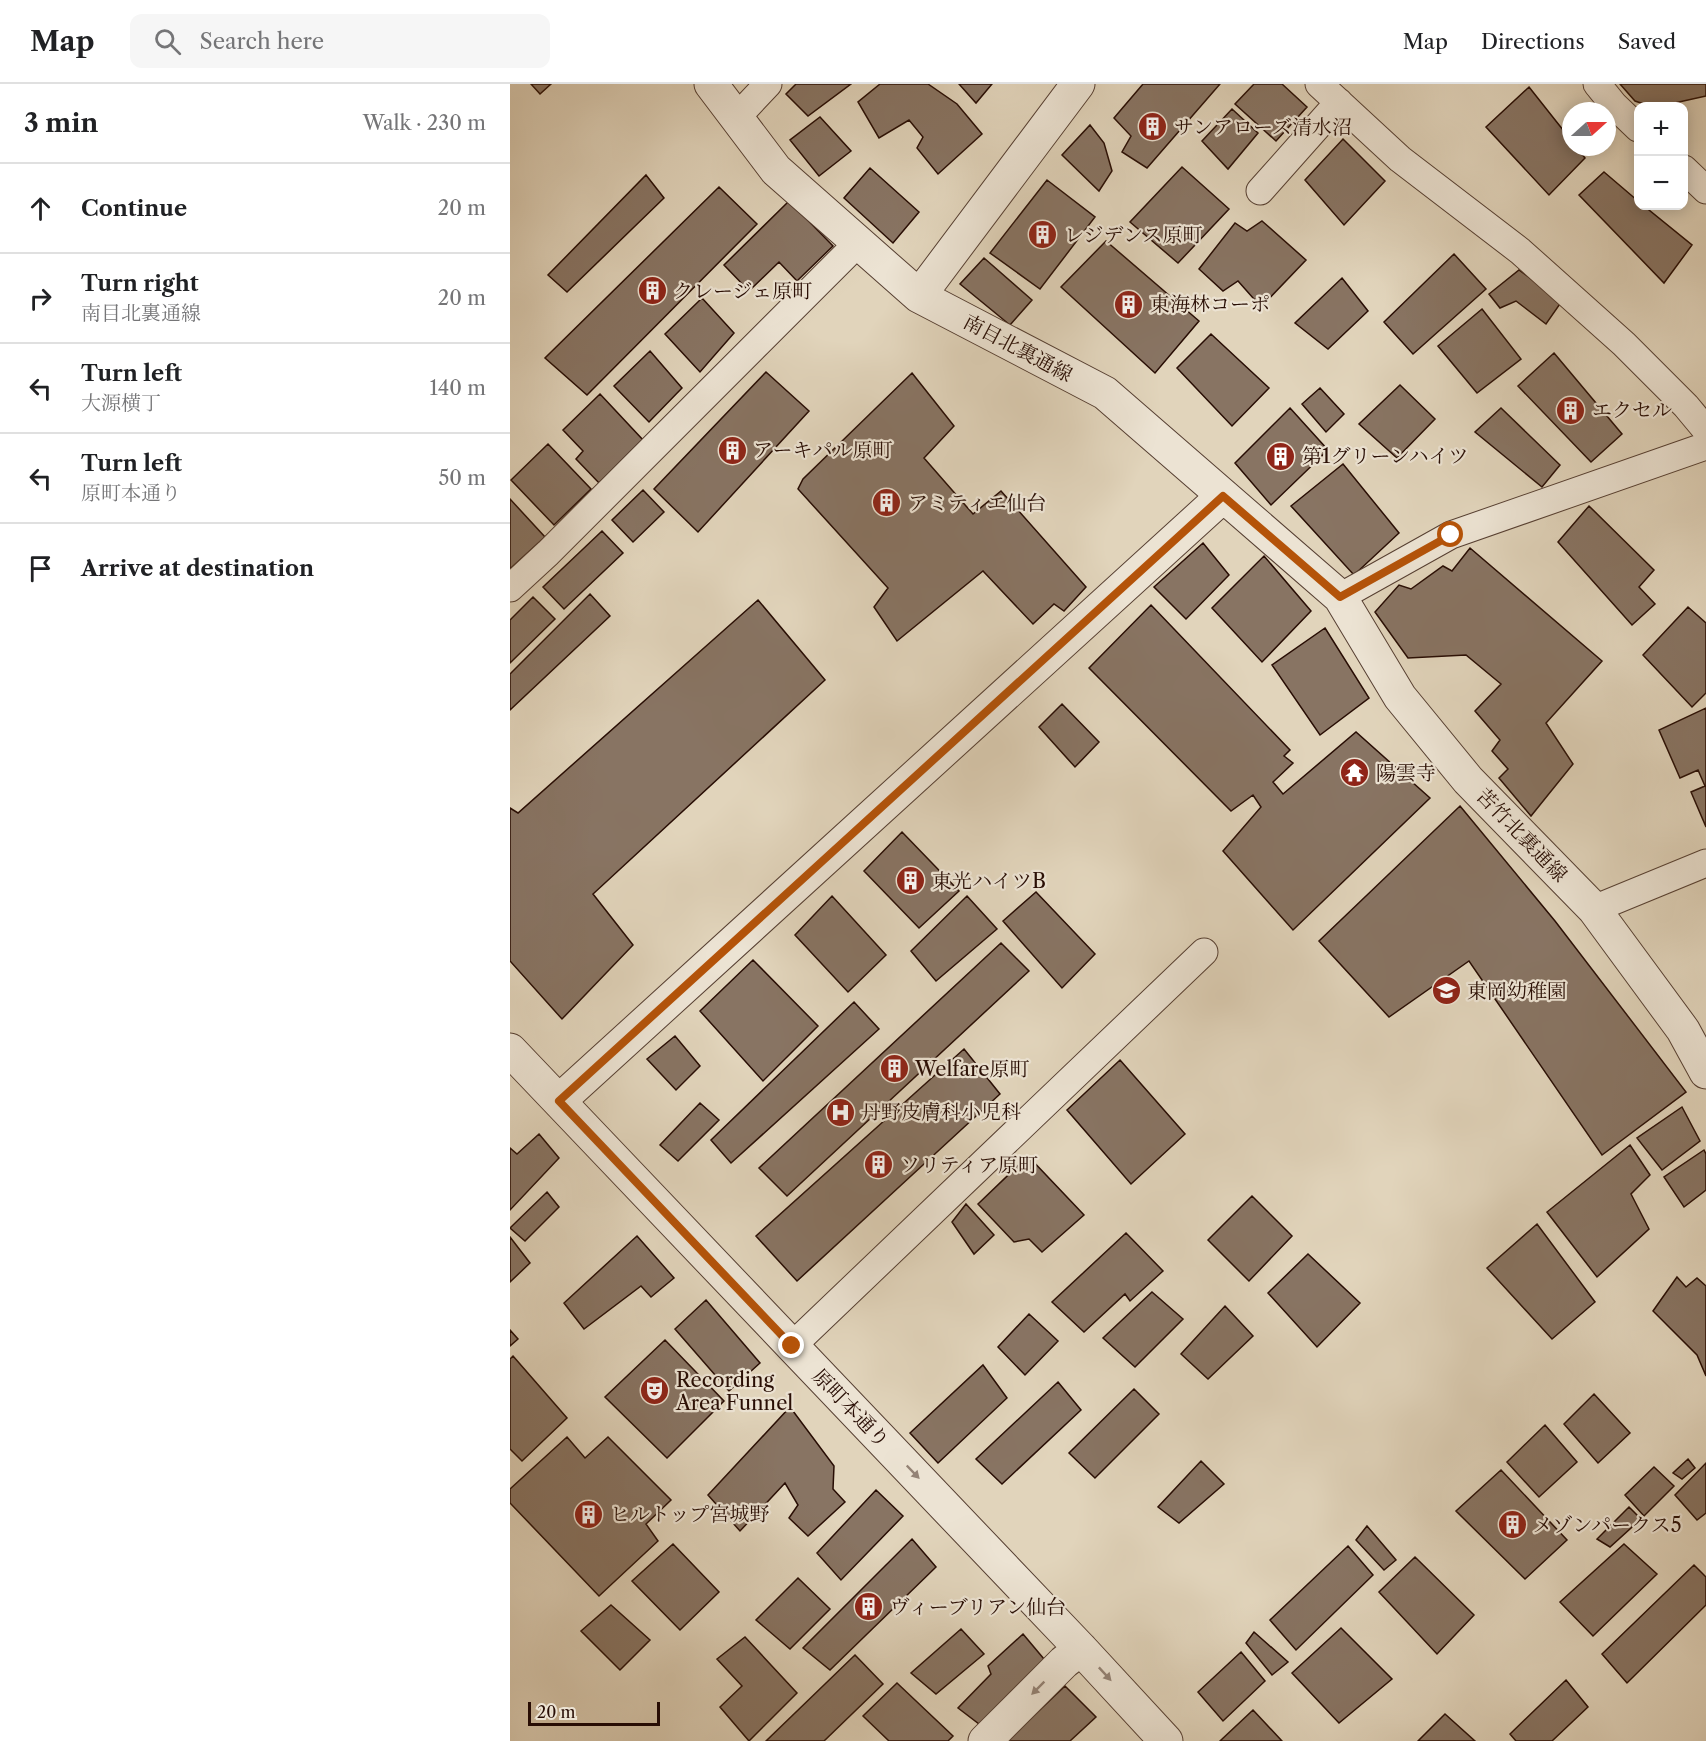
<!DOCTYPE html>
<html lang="en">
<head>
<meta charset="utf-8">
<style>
  :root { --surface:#fff; --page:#f6f6f6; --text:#202124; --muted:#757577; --line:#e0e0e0 }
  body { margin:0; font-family:"Libre Caslon Text","Noto Serif JP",serif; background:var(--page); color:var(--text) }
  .controls { position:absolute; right:18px; top:18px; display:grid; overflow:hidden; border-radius:12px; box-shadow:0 3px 15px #0003 }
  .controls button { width:54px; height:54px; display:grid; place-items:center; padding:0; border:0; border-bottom:2px solid var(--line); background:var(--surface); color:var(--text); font:30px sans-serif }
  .compass { position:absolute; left:1052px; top:18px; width:54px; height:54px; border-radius:50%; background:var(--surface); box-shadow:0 3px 15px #0003; rotate:69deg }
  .scale { position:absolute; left:18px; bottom:15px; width:132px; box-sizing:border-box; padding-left:6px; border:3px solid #280d04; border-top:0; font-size:16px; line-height:21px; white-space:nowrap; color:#280d04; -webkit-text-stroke:4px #ece3d3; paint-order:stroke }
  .stop { position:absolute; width:18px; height:18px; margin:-14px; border:4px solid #b45309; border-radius:50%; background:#fff }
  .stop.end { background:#b45309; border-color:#fff; box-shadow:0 2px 6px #0008 }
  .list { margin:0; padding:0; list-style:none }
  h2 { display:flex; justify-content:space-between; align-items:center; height:78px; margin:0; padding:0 24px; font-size:26px }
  h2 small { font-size:20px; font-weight:400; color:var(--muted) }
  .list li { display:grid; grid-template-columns:39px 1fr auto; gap:18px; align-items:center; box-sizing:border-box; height:90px; padding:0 24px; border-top:2px solid var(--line) }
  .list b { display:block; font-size:22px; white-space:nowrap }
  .list p { margin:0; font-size:20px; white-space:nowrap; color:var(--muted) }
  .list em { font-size:20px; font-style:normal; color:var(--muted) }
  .icon { flex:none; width:33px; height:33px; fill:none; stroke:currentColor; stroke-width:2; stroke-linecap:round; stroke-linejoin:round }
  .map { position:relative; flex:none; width:1196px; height:1657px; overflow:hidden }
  header { display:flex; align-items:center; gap:36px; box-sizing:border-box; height:84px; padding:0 30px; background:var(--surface); border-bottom:2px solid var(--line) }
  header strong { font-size:28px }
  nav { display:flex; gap:33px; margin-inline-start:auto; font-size:21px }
  .search { width:420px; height:54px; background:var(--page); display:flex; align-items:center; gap:15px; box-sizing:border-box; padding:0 21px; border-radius:12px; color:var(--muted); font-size:22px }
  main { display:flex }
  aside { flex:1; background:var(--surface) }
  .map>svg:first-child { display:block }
  .building { fill:#887463; stroke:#280d04; stroke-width:1.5 }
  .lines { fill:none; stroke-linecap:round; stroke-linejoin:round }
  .lane-casing { stroke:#563f32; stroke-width:29 }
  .street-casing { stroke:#563f32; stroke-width:35 }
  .lane { stroke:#ece3d3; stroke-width:27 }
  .street { stroke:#ece3d3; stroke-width:33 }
  .oneway { fill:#948376 }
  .route { stroke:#b45309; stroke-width:8 }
  .labels { text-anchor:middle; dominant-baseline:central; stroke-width:4.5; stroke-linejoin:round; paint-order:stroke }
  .poi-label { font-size:20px; fill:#280d04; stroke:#ece3d3; text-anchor:start }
  .street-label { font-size:20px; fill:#280d04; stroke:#ece3d3 }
</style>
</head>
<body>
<header>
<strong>Map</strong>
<div class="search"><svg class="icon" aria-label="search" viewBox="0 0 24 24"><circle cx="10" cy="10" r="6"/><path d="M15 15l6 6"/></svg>Search here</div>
<nav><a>Map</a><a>Directions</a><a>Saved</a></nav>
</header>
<main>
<aside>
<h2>3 min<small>Walk · 230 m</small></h2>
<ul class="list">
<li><svg class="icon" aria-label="ahead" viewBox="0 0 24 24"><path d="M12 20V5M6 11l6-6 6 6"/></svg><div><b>Continue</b></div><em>20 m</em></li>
<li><svg class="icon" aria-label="right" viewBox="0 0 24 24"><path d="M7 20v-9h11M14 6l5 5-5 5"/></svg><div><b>Turn right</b><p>南目北裏通線</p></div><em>20 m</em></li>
<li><svg class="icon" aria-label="left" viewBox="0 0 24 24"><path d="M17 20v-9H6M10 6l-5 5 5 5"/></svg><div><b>Turn left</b><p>大源横丁</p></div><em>140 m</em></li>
<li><svg class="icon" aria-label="left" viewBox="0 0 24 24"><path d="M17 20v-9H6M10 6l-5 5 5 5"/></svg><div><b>Turn left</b><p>原町本通り</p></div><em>50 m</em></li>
<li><svg class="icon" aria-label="arrive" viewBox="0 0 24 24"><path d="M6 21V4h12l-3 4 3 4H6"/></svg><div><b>Arrive at destination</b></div></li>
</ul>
</aside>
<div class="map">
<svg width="1196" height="1657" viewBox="0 0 1196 1657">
  <rect width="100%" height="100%" fill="#e1d4bb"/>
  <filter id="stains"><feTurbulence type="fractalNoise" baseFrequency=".00333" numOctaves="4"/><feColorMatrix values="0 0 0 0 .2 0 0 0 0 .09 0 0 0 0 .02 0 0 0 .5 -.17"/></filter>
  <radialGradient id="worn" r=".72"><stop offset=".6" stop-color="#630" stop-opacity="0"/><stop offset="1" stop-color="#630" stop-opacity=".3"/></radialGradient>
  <path class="building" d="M21,0H41L30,10Z
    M286,0H341L298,32L276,10Z
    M370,0H418L447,20L472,50L428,90L407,64L413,53L399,36L369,54L348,18Z
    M449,0H482L466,19Z
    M633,0H710L637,84L612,68L621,52L604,34Z
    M744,0H772L797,23L766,57L725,20Z
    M1110,0H1196V12L1151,22H1140L1125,17Z
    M1019,3L1061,56V63H1066L1075,74L1039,111L976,43Z
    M722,25L748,49L718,85L692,57Z
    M310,33L341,67L309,92L280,56Z
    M580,41L594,59L602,87L589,107L552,71Z
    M833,55L875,97L834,141L795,96Z
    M672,83L719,125L668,179L620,138Z
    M360,84L409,128L383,159L334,114Z
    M1094,88L1128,117V122H1134L1182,161L1154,199L1069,111Z
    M136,91L154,114L57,208L38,191Z
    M537,96L585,133L530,205L480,169Z
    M209,103L247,140L77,311L35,274Z
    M279,117L323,162L287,197L269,178L239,207L214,181Z
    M752,137L796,176L751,223L728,197L713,207L689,185L725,139L737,147Z
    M596,157L689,237L645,289L551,203Z
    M944,170L976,205L903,270L874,238Z
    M474,174L522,216L500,241L450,200Z
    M1009,186L1052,217L1036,240L1006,217L990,224L979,210Z
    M832,194L858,227L818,265L785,239Z
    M192,214L224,249L190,288L155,250Z
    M972,225L1011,275L967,309L928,262Z
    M701,250L759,304L722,342L667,284Z
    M140,267L172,304L139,338L104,302Z
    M1044,269L1112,350L1081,378L1008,302Z
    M256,288L299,327L188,448L144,405Z
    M402,289L444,342L414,374L463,430L491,407L576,503L554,527L544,520L523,540L473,487L387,557L364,523L378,504L288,405L293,395Z
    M890,301L925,335L887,374L849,340Z
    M810,304L834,330L816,348L792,320Z
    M90,310L134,357L90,400L66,375L73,367L53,346Z
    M780,324L818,366L761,421L725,379Z
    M991,324L1050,381L1032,403L965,348Z
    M38,360L81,405L44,441L1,396Z
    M833,380L889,449L844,491L781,422Z
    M133,406L154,428L123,458L102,436Z
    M0,415L35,453L0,485Z
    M1079,422L1144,486L1129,503L1145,520L1122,541L1048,458Z
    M92,447L113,469L54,525L33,503Z
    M693,459L719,491L676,535L644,503Z
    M960,464L1092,577L1036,639L1063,680L1021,732L989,694L998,685L982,667L990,656L965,627L991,600L956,571L898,574L865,528L889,501L901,505L933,482L942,487Z
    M754,472L801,527L752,578L702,524Z
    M80,510L100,532L0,626V590Z
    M23,513L45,535L0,579V536Z
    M248,516L315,596L83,810L123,861L52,935L0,877V724L8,729Z
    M641,521L780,666L774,672L783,679L763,698L773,710L846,648L920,714L783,846L713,767L751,723L743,711L721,727L579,584Z
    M1178,523L1196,539V609L1182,623L1133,571Z
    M815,544L859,614L810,651L762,581Z
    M552,620L589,658L565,683L529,643Z
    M1196,624V743L1181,708L1195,702L1188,686L1170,694L1149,646Z
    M950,722L1045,837L1176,1008L1092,1071L959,877L879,933L809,857Z
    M392,748L449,807L409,844L354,787Z
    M526,808L585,870L552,904L493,837Z
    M322,812L376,871L338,908L285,851Z
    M457,812L487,845L426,897L401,867Z
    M491,859L519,887L277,1112L249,1084Z
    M243,876L308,942L253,997L190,927Z
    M344,918L369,945L221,1079L201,1056Z
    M165,952L190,982L166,1006L137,975Z
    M454,965L490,1010L287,1197L246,1152Z
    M610,976L675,1050L621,1100L557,1026Z
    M190,1019L209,1036L168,1077L150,1061Z
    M1172,1023L1190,1057L1152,1086L1127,1054Z
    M29,1050L49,1074L0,1126V1064L7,1070Z
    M1120,1061L1140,1091L1121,1110L1139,1145L1087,1193L1037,1128Z
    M1194,1066L1196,1070V1106L1174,1123L1154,1093Z
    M518,1072L574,1131L532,1168L519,1155L504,1158L468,1120Z
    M37,1108L49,1123L15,1157L0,1144Z
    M742,1112L782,1152L739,1197L698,1156Z
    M456,1120L484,1151L464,1170L442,1138Z
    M1027,1140L1085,1218L1042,1255L977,1184Z
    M616,1149L653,1187L620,1217L615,1210L574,1248L542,1218Z
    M127,1152L164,1194L141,1213L131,1202L74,1245L54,1219Z
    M0,1153L20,1179L0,1198Z
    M798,1170L850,1219L807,1263L758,1209Z
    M1167,1193L1176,1203L1187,1194L1196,1202V1292L1187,1271L1143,1227Z
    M642,1208L673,1235L625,1283L593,1254Z
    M196,1216L250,1279L219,1307L165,1245Z
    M715,1222L743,1252L698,1295L671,1270Z
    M519,1230L548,1257L515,1291L488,1263Z
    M0,1246L8,1255L0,1262Z
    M155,1256L214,1317L157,1374L95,1313Z
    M3,1272L57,1334L12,1377L0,1365V1275Z
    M473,1281L497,1314L428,1379L400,1349Z
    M548,1298L571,1326L492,1400L466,1375Z
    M624,1305L649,1330L585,1394L559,1369Z
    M1084,1310L1120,1349L1088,1379L1054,1340Z
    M280,1323L324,1382L323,1405L335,1418L298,1452L279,1434L288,1421L275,1399L230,1447L198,1411Z
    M1035,1341L1067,1378L1029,1413L997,1378Z
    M57,1353L75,1374L98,1353L161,1416L136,1440L148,1457L89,1512L0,1419V1405Z
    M1178,1375L1185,1384L1172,1395L1163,1389Z
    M691,1377L714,1400L669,1439L648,1423Z
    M1196,1379V1429L1187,1436L1165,1411Z
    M1144,1383L1164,1402L1134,1432L1115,1411Z
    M991,1386L1057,1456L1015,1495L946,1427Z
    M366,1406L393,1432L331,1496L307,1469Z
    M1119,1423L1131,1435L1100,1463L1087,1455Z
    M857,1442L886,1476L874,1486L846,1456Z
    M402,1455L426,1483L320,1586L293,1564Z
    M163,1460L209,1508L170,1546L122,1497Z
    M1114,1460L1147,1490L1083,1552L1050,1518Z
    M838,1462L863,1491L786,1566L760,1536Z
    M905,1473L964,1531L927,1570L869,1508Z
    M1184,1481L1196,1493V1521L1117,1599L1092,1570Z
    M288,1494L320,1525L280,1565L246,1536Z
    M101,1521L140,1556L110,1586L71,1547Z
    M831,1544L882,1595L829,1639L782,1589Z
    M451,1545L474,1570L426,1610L401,1589Z
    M744,1548L778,1578L762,1591L736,1559Z
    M513,1550L539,1581L473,1643L448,1624L481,1590L478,1582Z
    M235,1553L287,1609L239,1657L210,1623L232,1602L207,1575Z
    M731,1568L755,1597L713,1637L688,1608Z
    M345,1571L373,1600L314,1657H256Z
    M1056,1596L1078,1623L1042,1657H1006L1000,1650Z
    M387,1599L443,1652L438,1657H379L353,1632Z
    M555,1602L586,1633L560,1657H497Z
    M743,1626L772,1657H710Z
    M935,1630L965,1657H908Z"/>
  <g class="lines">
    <defs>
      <path id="lane" d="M809,0L890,75L1010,167L1114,260L1176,322L1196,346
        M1087,0L1104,21L1128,44
        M227,33L258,0
        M1174,85L1196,106
        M750,107L829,18
        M0,504L38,469L348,159
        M830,513L941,451L1196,362
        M1084,825L1196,779
        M282,1262L694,868"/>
      <path id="street" d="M201,0L266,86L409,212L595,309L830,513L890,613L958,696L1084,825L1173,946L1196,988
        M409,212L568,0
        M0,966L571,1565L656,1657
        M49,1017L713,412
        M475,1657L554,1578L571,1565"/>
    </defs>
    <use href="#lane" class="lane-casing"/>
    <use href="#street" class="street-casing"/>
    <use href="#lane" class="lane"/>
    <use href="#street" class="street"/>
  </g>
  <defs><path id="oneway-solid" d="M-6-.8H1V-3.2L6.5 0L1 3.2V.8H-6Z" transform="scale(1.5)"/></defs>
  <g class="oneway">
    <use href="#oneway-solid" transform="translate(403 1388) rotate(46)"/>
    <use href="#oneway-solid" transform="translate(595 1590) rotate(47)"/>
    <use href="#oneway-solid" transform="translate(528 1604) rotate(135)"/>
  </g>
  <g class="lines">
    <path class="route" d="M282,1262L49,1017L713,412L830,513L941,451"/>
  </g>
  <defs>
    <symbol id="building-disc" viewBox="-11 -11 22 22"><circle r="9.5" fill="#8f2418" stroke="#ece3d3"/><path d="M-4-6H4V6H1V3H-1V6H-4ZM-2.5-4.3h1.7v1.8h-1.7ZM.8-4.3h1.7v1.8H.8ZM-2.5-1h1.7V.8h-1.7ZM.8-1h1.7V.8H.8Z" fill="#fff"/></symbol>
    <symbol id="temple-disc" viewBox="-11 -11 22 22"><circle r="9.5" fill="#8f2418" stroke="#ece3d3"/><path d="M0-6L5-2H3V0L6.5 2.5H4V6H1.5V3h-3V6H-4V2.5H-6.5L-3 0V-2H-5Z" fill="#fff"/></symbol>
    <symbol id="school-disc" viewBox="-11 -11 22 22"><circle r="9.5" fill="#8f2418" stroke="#ece3d3"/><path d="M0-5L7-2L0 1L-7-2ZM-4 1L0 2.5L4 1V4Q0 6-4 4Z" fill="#fff"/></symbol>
    <symbol id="hospital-disc" viewBox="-11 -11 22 22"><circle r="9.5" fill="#8f2418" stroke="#ece3d3"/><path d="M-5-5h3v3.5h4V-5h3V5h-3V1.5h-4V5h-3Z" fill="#fff"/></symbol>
    <symbol id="theatre-disc" viewBox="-11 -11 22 22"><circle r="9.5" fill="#8f2418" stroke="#ece3d3"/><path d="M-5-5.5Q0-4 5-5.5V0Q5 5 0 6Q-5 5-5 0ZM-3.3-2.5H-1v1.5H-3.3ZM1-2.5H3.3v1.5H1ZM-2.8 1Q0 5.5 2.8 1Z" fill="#fff"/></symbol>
  </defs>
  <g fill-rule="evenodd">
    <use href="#building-disc" x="626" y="26" width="33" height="33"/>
    <use href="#building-disc" x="516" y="134" width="33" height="33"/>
    <use href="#building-disc" x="126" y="190" width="33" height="33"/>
    <use href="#building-disc" x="602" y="204" width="33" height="33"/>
    <use href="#building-disc" x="1044" y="310" width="33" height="33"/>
    <use href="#building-disc" x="206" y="350" width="33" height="33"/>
    <use href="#building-disc" x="754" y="356" width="33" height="33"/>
    <use href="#building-disc" x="360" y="402" width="33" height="33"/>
    <use href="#temple-disc" x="828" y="672" width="33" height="33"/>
    <use href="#building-disc" x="384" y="780" width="33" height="33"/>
    <use href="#school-disc" x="920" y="890" width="33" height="33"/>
    <use href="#building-disc" x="368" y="968" width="33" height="33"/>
    <use href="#hospital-disc" x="314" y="1012" width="33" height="33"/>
    <use href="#building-disc" x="352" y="1064" width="33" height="33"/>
    <use href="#theatre-disc" x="128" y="1290" width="33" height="33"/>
    <use href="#building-disc" x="62" y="1414" width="33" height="33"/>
    <use href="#building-disc" x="986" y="1424" width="33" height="33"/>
    <use href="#building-disc" x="342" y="1506" width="33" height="33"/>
  </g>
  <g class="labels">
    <g class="poi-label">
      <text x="664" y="43">サンアローズ清水沼</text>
      <text x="554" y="151">レジデンス原町</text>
      <text x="163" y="207">クレージェ原町</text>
      <text x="640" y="220">東海林コーポ</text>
      <text x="1082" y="326">エクセル</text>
      <text x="243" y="366">アーキパル原町</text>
      <text x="792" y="372">第1グリーンハイツ</text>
      <text x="398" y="419">アミティエ仙台</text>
      <text x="866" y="689">陽雲寺</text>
      <text x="422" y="797">東光ハイツB</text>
      <text x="957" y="907">東岡幼稚園</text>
      <text x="405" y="985">Welfare原町</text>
      <text x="351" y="1028">丹野皮膚科小児科</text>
      <text x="390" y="1081">ソリティア原町</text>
      <text x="166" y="1296">Recording<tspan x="166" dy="23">Area Funnel</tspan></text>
      <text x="100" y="1430">ヒルトップ宮城野</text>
      <text x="1023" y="1441">メゾンパークス5</text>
      <text x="380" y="1523">ヴィーブリアン仙台</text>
    </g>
    <g class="street-label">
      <text transform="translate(508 264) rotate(28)">南目北裏通線</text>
      <text transform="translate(1012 751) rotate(46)">苦竹北裏通線</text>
      <text transform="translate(341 1324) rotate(46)">原町本通り</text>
    </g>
  </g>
  <rect width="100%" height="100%" filter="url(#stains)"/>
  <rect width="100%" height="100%" fill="url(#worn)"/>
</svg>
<div class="controls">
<button>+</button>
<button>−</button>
</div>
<svg class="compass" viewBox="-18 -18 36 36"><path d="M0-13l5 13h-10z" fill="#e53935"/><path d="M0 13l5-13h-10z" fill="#757577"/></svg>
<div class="scale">20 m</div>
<div class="stop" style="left:941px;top:451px"></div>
<div class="stop end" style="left:282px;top:1262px"></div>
</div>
</main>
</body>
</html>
